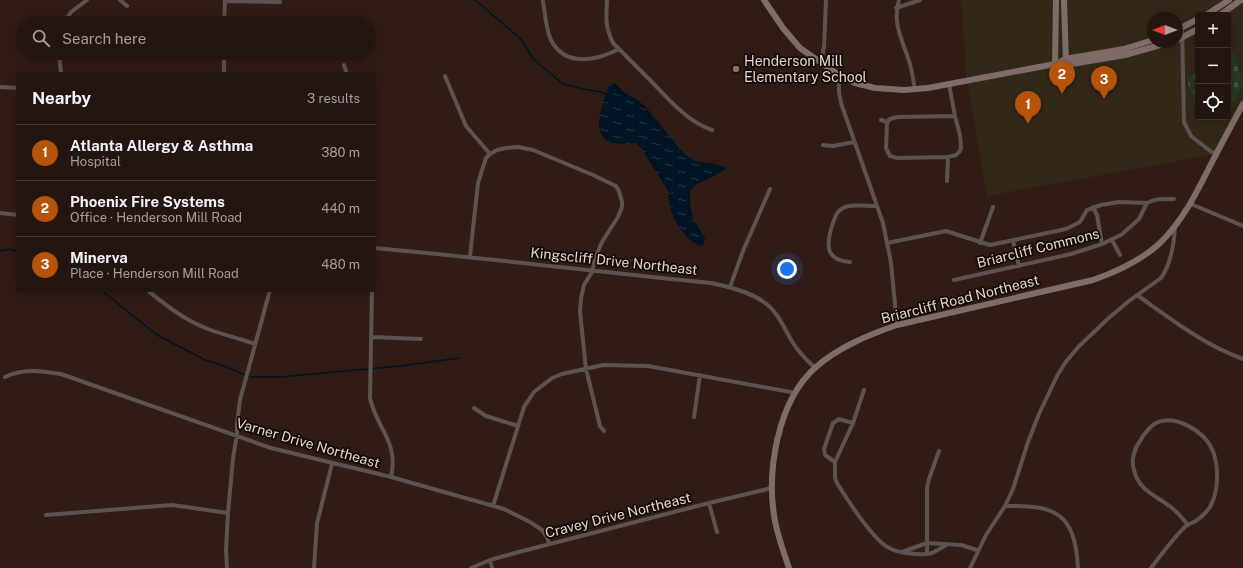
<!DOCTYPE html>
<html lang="en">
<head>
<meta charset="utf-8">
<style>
  :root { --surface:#251510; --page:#31221e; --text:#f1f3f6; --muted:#a39f9f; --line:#423430; --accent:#b45309 }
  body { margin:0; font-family:"Public Sans",sans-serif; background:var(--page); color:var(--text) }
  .controls { position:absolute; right:12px; top:12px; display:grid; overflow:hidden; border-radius:4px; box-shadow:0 2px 10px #0003 }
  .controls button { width:36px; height:36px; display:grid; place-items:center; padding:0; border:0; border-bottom:1px solid var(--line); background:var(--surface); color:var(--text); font:20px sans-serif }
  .compass { position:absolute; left:1147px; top:12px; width:36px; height:36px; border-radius:50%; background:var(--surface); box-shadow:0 2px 10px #0003; rotate:270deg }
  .you { position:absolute; left:787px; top:269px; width:14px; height:14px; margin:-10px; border:3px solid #fff; border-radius:50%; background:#1a73e8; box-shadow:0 0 0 6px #1a73e833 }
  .badge { display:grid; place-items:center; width:26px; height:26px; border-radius:50%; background:var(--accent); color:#fff; font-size:13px; font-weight:700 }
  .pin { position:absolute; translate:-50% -33px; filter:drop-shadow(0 1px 2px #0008) }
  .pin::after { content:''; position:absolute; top:21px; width:14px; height:12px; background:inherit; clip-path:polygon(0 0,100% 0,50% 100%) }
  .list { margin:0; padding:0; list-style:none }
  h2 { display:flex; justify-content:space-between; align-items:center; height:52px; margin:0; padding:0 16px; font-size:17px }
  h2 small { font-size:13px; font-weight:400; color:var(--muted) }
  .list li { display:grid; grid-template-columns:26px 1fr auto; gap:12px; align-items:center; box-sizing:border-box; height:56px; padding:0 16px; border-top:1px solid var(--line) }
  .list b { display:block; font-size:15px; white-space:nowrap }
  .list p { margin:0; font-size:13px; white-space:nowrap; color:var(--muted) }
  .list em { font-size:13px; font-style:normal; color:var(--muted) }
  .icon { flex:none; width:22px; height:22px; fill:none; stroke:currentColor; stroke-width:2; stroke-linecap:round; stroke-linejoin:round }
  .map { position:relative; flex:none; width:1243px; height:568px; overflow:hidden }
  .search { position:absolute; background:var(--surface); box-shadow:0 2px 10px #0003; left:16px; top:16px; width:360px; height:44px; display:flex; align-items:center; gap:10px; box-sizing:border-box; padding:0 14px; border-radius:22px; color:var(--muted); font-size:15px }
  .panel { position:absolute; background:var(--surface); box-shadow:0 2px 10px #0003; left:16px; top:72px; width:360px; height:220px; border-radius:4px }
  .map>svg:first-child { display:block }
  .commercial { fill:#322818; fill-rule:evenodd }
  .cemetery { fill:url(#cemetery-stones) }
  .water { fill:url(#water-ripples) }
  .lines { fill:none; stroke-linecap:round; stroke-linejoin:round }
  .stream { stroke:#001423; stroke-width:1.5 }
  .street { stroke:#5d5250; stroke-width:4 }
  .secondary { stroke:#7f6c69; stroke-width:6 }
  .education-dot { fill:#8d6e63; stroke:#120906; stroke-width:1.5 }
  .labels { text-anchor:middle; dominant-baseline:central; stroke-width:3.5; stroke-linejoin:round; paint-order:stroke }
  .poi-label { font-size:14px; fill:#e3d4cf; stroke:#120906; text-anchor:start }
  .street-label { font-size:14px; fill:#e3d4cf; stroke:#120906 }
</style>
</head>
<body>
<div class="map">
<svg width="1243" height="568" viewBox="0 0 1243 568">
  <defs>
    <pattern id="cemetery-stones" width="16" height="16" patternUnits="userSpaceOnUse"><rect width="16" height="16" fill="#263822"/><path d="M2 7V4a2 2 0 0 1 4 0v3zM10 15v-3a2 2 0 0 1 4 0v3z" fill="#455441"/></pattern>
    <pattern id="water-ripples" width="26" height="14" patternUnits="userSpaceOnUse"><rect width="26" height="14" fill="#001423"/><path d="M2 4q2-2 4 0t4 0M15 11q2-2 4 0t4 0" fill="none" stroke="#253542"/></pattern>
  </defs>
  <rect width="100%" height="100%" fill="#311c15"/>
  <path class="commercial" d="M961,0H1243V105L1216,154L987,196L967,80ZM1198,15H1228V117H1198ZM1153,18H1177V42H1153Z"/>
  <path class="cemetery" d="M1233,51L1243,84L1228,112V53Z
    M1198,73V114L1186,77Z"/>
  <path class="water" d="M615,83L626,94L633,97L645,106L680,149L688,157L695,161L721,165L725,167V170L694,186L690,192V203L693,219L705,238L704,244L702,246C689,244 674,223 671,211C669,203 669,196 667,189L641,148L636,143C626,144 610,146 603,137C593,126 605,97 609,86Z"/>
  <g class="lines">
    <path class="stream" d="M475,0L521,39L533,59L563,84L583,89L601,92L606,94
      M0,251L11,249L18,252
      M101,290L157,335L205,360L224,366L250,377H280L400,366L459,358"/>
    <path class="street" d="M120,0L127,6
      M607,0C606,17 605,27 613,43C626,56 639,69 652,82C669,100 688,122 712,130
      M899,0C892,23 902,39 909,61C912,70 913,80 915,89
      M225,1L280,2
      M543,1C545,14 546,29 551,40C565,68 598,60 619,49
      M896,8L920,0
      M64,23L71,12L87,0
      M224,23L225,0
      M1182,28L1184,122L1191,136L1210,151L1216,154
      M59,53L61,74
      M820,61L822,57L824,47L826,0
      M344,65L347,74
      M224,74V53
      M839,75V92L841,103L883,223L891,263L897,325
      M445,76L466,126L490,154
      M949,84L955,116L960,135L961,148L960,151L956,155L948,157L897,158L890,156L886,148L887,122L890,119L898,117L955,116
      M0,87L18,88
      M881,120L887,122
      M823,145L833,146L854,142
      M947,181L948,157
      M1147,203C1156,198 1165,199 1174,199
      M1191,204L1243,226
      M1093,207L1097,215L1102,244
      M0,213L18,215
      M1112,240L1120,255
      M1013,241L1019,266
      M887,243L946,231L990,245L1066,229L1080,222L1087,210L1101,205L1119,202L1147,203L1139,219L1121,235L1102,244L1071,254L954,280
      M980,243L993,207
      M374,248C487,258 599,272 711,283C731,287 755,293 770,307C780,316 786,332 793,343C799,353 807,360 815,368
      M470,256L478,183L486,158L490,154L497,150L506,148L518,147L533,150L593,175L616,186L619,191L622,202V207L618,217L602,242L596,256L592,272L584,285L581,298L580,312L586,369L600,426L604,431
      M850,262C827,260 826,248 831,229C833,223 835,214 840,210C849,203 866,206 877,206
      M730,287L743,251L770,189
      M147,290C166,305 184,320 208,329C223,335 239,338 255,344
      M372,290L370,398C377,430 399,441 391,477
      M1137,295C1171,319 1204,345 1243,359
      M372,337L421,339
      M5,377C23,368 42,371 61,374L271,448L391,477L504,509L530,522L542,530L547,537L549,544
      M864,390L853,423L835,462V478L837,483C847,499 873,540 889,548C898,553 921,556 932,553C937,551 943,547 948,544
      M474,408L486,416L518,426
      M694,417L700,375
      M835,462L825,455L824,449L833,423L839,419L853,423
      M709,503L717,532
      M493,506L524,407L534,392L552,378L562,374L603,365L648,366L796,393
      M1005,506C1056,505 1075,513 1078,568
      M46,515L172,505L228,513
      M902,552L927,543L961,545L977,550
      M927,554V488L929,479L939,451
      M490,560L492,568
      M227,568L226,550L228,513L233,458L237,435V424L240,400L270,290
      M314,568L317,523L332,464
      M471,568L490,560L515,553L709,503L772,488
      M970,568L986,535L1005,506L1013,489L1028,442L1039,414L1057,376L1065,363L1079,346L1111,316L1129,301L1161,278C1171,264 1174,244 1175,227
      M1151,568C1162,554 1173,538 1186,526C1189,523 1194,523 1197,520C1203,516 1208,511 1211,505C1219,490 1219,464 1212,449C1204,431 1175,414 1156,423C1149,427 1144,434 1140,441C1134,449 1131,460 1134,470C1138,489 1154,495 1168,505C1176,510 1182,518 1188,525"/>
    <path class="secondary" d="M764,0L783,28L800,48L839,75L855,83L875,88L904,90L928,88L1055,64L1066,65L1125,55L1171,42
      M1064,0L1066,63
      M1206,15L1229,0
      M1220,15L1241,0
      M1177,30L1198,19
      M1177,40L1198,29
      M1055,64L1056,0
      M1056,64L1065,59L1124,49L1153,40
      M789,568C784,553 778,537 775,521C766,473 777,401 816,367C839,347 868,335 897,325L1093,280C1116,272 1140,261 1159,244C1182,222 1196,194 1210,166C1221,145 1232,124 1243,104"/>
  </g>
  <circle class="education-dot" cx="736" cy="69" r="4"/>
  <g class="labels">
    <g class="poi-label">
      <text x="744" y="61">Henderson Mill<tspan x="744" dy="16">Elementary School</tspan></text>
    </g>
    <g class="street-label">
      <text transform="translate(1038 248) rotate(-14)">Briarcliff Commons</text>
      <text transform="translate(614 261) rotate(6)">Kingscliff Drive Northeast</text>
      <text transform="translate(960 299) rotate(-14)">Briarcliff Road Northeast</text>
      <text transform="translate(308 443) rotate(16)">Varner Drive Northeast</text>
      <text transform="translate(618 515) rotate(-14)">Cravey Drive Northeast</text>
    </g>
  </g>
</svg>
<div class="controls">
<button>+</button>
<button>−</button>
<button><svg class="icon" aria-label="locate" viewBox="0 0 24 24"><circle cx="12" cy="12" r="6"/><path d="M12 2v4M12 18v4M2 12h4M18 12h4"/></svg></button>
</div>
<svg class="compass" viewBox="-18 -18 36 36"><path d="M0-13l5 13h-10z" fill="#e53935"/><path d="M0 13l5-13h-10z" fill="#a39f9f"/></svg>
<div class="you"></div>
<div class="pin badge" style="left:1028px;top:124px">1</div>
<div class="pin badge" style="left:1062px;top:94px">2</div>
<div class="pin badge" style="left:1104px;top:99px">3</div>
<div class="search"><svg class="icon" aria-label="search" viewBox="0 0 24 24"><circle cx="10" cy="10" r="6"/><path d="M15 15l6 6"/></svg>Search here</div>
<section class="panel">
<h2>Nearby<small>3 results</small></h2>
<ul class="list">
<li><span class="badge">1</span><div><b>Atlanta Allergy &amp; Asthma</b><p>Hospital</p></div><em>380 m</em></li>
<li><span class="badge">2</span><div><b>Phoenix Fire Systems</b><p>Office · Henderson Mill Road</p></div><em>440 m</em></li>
<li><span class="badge">3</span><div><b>Minerva</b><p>Place · Henderson Mill Road</p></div><em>480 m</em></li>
</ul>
</section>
</div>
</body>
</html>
